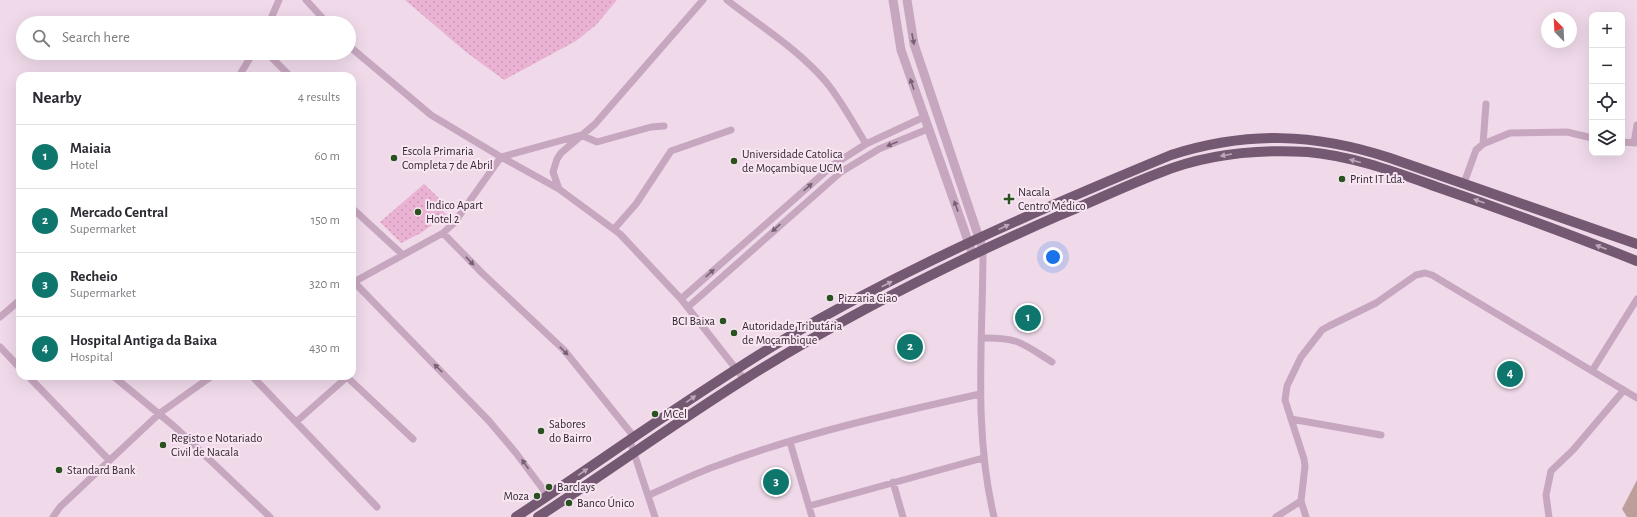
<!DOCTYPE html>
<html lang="en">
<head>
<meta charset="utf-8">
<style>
  :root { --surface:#fff; --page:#f7f7f7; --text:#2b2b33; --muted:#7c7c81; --line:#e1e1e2; --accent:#0f766e }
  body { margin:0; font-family:"Alegreya Sans",sans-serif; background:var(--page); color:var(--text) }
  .controls { position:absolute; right:12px; top:12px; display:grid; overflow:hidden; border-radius:8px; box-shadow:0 4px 16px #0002 }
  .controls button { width:36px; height:36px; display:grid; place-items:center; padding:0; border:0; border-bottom:1px solid var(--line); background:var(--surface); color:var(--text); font:20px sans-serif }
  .compass { position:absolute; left:1541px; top:12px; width:36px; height:36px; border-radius:50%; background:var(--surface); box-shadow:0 4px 16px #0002; rotate:336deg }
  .you { position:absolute; left:1053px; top:257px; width:14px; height:14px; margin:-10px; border:3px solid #fff; border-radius:50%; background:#1a73e8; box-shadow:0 0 0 6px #1a73e833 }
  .badge { display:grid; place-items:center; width:26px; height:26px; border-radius:50%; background:var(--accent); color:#fff; font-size:13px; font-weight:700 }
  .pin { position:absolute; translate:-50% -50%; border:2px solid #fff; box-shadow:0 1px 4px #0006 }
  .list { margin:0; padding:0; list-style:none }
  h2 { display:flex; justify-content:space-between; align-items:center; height:52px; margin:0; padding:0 16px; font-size:17px }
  h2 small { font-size:13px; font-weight:400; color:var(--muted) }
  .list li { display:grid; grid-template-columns:26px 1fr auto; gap:12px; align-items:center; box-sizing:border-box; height:64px; padding:0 16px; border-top:1px solid var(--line) }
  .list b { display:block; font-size:15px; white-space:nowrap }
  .list p { margin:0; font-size:13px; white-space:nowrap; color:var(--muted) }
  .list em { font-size:13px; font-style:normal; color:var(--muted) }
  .icon { flex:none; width:22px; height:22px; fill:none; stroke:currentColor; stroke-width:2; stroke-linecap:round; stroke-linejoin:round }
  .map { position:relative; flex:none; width:1637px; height:517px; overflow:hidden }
  .search { position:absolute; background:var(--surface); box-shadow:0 4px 16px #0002; left:16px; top:16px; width:340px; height:44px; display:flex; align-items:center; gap:10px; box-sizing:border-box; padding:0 14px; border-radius:22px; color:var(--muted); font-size:15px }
  .panel { position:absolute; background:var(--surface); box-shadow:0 4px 16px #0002; left:16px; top:72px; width:340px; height:308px; border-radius:12px }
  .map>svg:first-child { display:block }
  .sand { fill:url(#sand-dots) }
  .garden { fill:#bd9e9b }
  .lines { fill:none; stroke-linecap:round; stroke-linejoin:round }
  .minor { stroke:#c7a7c0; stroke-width:7 }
  .tertiary { stroke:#c7a7c0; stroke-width:9 }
  .primary { stroke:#755972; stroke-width:10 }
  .oneway { fill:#766172 }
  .oneway2 { fill:#bda7b9 }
  .poi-dot { fill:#29521f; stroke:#f8e6f3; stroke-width:1.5 }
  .labels { text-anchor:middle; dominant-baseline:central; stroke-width:4; stroke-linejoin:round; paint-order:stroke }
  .poi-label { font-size:12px; fill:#342733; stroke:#f8e6f3; text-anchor:start }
</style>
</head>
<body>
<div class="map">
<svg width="1637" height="517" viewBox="0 0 1637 517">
  <defs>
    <pattern id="sand-dots" width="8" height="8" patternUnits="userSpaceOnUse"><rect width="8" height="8" fill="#eab2d3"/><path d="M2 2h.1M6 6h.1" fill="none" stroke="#c999b6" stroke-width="1.8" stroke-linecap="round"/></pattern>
  </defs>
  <rect width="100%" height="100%" fill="#f0daea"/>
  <path class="sand" d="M405,0H617L596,25L576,41L504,80L466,52Z
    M424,184L443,202L440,207L446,215L421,233L401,243L380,222Z"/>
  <path class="garden" d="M1637,480V517H1627L1622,509Z"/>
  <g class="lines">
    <path class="minor" d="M306,0L327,23
      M727,0C760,26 798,49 826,82C841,100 853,123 866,144
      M269,23L279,0
      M349,46L431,115L501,157L559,189L620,234L681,299L744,379
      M267,53L290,76
      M239,76L253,53
      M1622,142L1637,143
      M1634,143L1637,125
      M1483,144L1486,104
      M1464,183L1476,150L1483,144L1510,133L1567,132L1592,138
      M559,189L553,172L557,159L561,153L595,124L703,0
      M352,208L403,255
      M614,229L636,204L671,151L731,130
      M443,233L482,273L564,350L635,438
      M983,250C983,339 973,429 994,517
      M354,282L489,421L516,453L548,496
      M352,283L443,233L454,223L501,157L581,135L597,142L651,127L664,126
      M681,299L833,165L866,144L924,117
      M688,307L841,172L879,149L928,129
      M0,317L20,300
      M981,338C1018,337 1022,343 1052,362
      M0,347L20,368
      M1592,371L1637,299
      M28,376L109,460
      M113,376L175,427L270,517
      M252,376L377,507
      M1291,419L1381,435
      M296,422L347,377L413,439
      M630,441L655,517
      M790,442L812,517
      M893,482L903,517
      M649,495C672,485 695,473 719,465C801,434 894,413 980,394
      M809,506L983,458
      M53,517L60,507L160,413L212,376
      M1276,517L1301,501
      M1306,517L1301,501L1305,466L1304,459L1285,400L1287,386L1301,357L1322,330L1329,326L1376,303L1416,275L1425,273L1432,275L1637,398
      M1549,517L1546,495L1551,471L1573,450L1624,390"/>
    <path class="tertiary" d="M893,0L901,50L973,255
      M907,0L914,44L983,250"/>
    <path class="primary" d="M516,517C605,458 692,395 783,340C906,267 1038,210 1171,155C1247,131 1314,133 1390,158L1637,244
      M538,517C607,472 675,423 745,379C845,316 950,263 1058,216C1092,202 1125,186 1159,173C1206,154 1258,149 1308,152C1353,156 1395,172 1437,187C1504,210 1571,235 1637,261"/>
  </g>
  <defs><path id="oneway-solid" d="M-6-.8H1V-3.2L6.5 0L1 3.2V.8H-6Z"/></defs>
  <g class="oneway">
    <use href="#oneway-solid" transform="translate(913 39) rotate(79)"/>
    <use href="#oneway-solid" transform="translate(912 84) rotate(-109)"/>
    <use href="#oneway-solid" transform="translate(892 144) rotate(158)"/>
    <use href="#oneway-solid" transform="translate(808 187) rotate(-42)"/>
    <use href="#oneway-solid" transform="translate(956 206) rotate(-110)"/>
    <use href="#oneway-solid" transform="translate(776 228) rotate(138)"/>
    <use href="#oneway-solid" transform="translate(470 261) rotate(46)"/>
    <use href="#oneway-solid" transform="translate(710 273) rotate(-42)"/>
    <use href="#oneway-solid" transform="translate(564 351) rotate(45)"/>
    <use href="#oneway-solid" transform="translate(438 368) rotate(-135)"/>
    <use href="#oneway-solid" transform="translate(525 464) rotate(-126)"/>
  </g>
  <g class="oneway2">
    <use href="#oneway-solid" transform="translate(1226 155) rotate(170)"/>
    <use href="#oneway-solid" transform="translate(1355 161) rotate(-165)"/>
    <use href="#oneway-solid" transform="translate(1479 201) rotate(-161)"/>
    <use href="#oneway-solid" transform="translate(1004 227) rotate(-25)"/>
    <use href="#oneway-solid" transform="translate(1601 247) rotate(-159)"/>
    <use href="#oneway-solid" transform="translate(887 284) rotate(-27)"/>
    <use href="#oneway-solid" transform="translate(691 399) rotate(-35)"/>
    <use href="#oneway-solid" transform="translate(583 472) rotate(-34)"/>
  </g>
  <g class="poi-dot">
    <circle cx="394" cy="158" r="4"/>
    <circle cx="734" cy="161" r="4"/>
    <circle cx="1342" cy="179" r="4"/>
    <path d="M1007 193h4v4h4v4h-4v4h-4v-4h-4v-4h4z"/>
    <circle cx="418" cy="212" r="4"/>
    <circle cx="830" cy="298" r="4"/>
    <circle cx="723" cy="321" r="4"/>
    <circle cx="734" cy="333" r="4"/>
    <circle cx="655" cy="414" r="4"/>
    <circle cx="541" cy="431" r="4"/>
    <circle cx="163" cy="445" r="4"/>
    <circle cx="59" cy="470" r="4"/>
    <circle cx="549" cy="487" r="4"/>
    <circle cx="537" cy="496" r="4"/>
    <circle cx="569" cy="503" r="4"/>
  </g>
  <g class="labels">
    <g class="poi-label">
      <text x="402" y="151">Escola Primaria<tspan x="402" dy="14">Completa 7 de Abril</tspan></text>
      <text x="742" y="154">Universidade Catolica<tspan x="742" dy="14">de Moçambique UCM</tspan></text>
      <text x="1350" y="179">Print IT Lda.</text>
      <text x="1018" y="192">Nacala<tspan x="1018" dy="14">Centro Médico</tspan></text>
      <text x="426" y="205">Indico Apart<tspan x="426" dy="14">Hotel 2</tspan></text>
      <text x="838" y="298">Pizzaria Ciao</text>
      <text x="715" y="321" text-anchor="end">BCI Baixa</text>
      <text x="742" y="326">Autoridade Tributária<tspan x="742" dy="14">de Moçambique</tspan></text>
      <text x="663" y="414">MCel</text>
      <text x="549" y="424">Sabores<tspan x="549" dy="14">do Bairro</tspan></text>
      <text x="171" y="438">Registo e Notariado<tspan x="171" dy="14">Civil de Nacala</tspan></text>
      <text x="67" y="470">Standard Bank</text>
      <text x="557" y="487">Barclays</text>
      <text x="529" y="496" text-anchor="end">Moza</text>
      <text x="577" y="503">Banco Único</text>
    </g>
  </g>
</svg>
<div class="controls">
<button>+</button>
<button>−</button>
<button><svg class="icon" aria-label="locate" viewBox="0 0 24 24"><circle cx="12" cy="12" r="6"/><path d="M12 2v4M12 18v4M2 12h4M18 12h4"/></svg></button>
<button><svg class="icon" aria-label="layers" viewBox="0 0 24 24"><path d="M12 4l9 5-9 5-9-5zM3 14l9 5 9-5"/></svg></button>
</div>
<svg class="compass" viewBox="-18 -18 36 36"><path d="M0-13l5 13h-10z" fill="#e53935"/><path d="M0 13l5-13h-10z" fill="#7c7c81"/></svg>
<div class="you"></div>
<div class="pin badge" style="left:1028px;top:318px">1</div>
<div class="pin badge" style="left:910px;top:347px">2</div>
<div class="pin badge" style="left:776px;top:482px">3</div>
<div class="pin badge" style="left:1510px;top:374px">4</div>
<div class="search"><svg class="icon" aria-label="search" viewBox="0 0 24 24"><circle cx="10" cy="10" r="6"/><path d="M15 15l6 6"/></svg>Search here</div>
<section class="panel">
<h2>Nearby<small>4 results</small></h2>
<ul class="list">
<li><span class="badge">1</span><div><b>Maiaia</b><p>Hotel</p></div><em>60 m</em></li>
<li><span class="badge">2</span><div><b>Mercado Central</b><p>Supermarket</p></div><em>150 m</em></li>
<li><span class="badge">3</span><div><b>Recheio</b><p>Supermarket</p></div><em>320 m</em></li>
<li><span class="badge">4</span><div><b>Hospital Antiga da Baixa</b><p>Hospital</p></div><em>430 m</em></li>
</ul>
</section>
</div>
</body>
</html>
